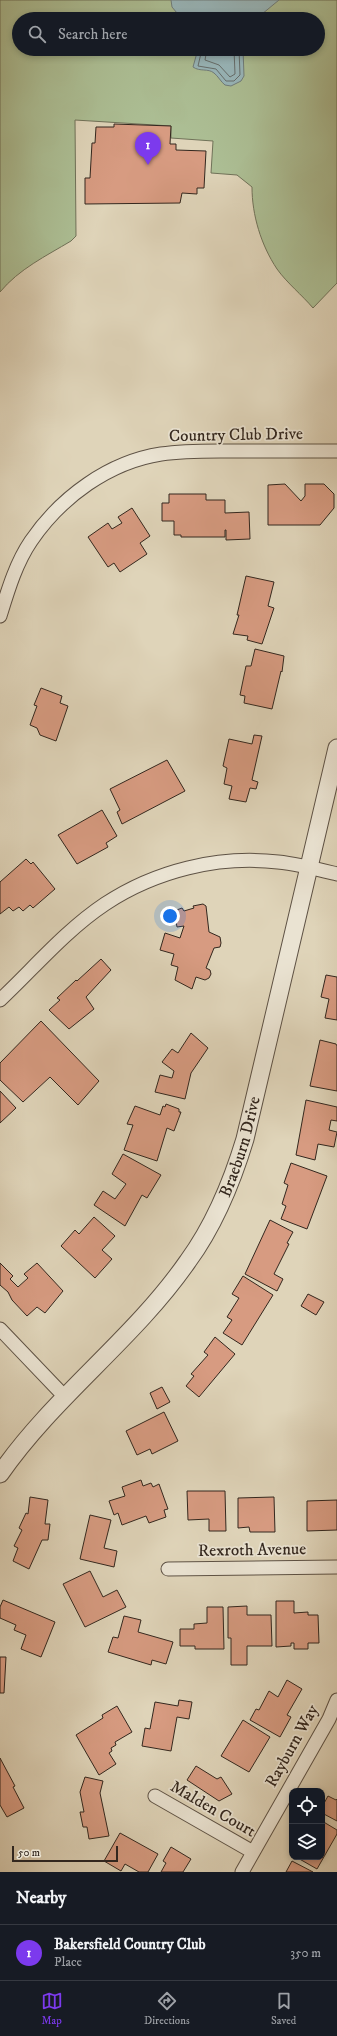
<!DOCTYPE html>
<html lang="en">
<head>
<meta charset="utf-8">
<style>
  :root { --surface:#171b24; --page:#242831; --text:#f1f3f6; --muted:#9ea1a6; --line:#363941; --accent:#7c3aed }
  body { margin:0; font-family:"IM FELL DW Pica",serif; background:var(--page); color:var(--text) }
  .controls { position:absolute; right:12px; bottom:12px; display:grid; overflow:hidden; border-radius:8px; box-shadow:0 2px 6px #0003 }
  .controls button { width:36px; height:36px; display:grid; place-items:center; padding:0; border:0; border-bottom:1px solid var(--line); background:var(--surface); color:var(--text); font:20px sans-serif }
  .scale { position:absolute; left:12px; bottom:10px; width:106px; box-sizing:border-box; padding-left:4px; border:2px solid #33271e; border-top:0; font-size:11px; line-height:14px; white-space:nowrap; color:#33271e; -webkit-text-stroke:3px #eae3d2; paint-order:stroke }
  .you { position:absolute; left:170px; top:916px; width:14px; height:14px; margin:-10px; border:3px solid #fff; border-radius:50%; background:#1a73e8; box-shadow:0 0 0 6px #1a73e833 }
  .badge { display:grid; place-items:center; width:26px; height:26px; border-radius:50%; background:var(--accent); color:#fff; font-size:13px; font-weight:700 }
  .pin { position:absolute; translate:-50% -33px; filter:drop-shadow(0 1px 2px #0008) }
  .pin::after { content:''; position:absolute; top:21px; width:14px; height:12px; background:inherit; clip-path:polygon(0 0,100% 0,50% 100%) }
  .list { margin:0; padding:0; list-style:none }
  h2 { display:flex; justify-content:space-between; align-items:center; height:52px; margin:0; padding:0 16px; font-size:17px }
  h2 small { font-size:13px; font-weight:400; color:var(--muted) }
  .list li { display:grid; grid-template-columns:26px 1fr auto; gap:12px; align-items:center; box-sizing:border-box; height:56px; padding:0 16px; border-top:1px solid var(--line) }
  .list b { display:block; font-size:15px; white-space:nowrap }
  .list p { margin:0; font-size:13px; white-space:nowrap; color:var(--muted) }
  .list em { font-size:13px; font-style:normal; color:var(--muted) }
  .icon { flex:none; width:22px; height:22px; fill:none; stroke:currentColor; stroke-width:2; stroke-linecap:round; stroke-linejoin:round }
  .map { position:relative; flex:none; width:337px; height:1872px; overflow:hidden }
  .search { position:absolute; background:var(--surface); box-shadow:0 2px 6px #0003; left:12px; right:12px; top:12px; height:44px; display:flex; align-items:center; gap:10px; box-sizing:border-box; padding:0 14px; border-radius:22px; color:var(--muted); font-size:15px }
  .sheet { height:108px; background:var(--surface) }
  nav { display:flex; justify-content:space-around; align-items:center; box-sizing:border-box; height:56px; border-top:1px solid var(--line); background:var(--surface); font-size:11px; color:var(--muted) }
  nav a { display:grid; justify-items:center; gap:2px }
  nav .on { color:var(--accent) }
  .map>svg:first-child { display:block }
  .green { fill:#acbe94; stroke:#707259; fill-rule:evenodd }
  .water { fill:#98b6ba; stroke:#707d7c }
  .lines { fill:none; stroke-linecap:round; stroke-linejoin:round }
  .shore { stroke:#666e6c; stroke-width:1 }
  .building { fill:#d79b81; stroke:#33271e }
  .minor-casing { stroke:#5e5245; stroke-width:15 }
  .tertiary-casing { stroke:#5e5245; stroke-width:19 }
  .minor { stroke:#eae3d2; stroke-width:13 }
  .tertiary { stroke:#eae3d2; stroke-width:17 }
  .labels { text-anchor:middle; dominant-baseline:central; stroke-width:3.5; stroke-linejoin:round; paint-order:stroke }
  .street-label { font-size:17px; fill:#33271e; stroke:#eae3d2 }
</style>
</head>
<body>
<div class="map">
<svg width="337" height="1872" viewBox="0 0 337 1872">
  <rect width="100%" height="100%" fill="#dfd4b9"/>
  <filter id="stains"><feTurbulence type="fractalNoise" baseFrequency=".005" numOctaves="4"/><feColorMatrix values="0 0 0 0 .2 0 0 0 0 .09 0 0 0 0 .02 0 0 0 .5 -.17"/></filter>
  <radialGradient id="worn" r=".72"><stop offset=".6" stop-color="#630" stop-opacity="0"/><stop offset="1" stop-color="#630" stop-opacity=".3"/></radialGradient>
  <path class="green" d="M0,0H337V283L313,308C302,295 287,283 277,269C261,245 252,215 252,187L237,175L211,173L213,141L171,138V126L75,120L76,236L71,241C46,256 19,269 0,292ZM19,19H318V49H19Z"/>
  <path class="water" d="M171,0H279L256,19H182L172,7Z
    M198,49H243L244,76L241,81L231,86L225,85C221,82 218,76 214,73C208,68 200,72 193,67Z"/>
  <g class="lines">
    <path class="shore" d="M202,49L198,66L216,69L226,81H234L240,75L239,49
      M207,49L205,60L219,65L230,77L235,74L234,49"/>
  </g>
  <path class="building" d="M114,124L171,126L170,144H176V150L206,151L204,188H197V194L182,193L180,203L85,204V178H90L92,143H95L96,127H114Z
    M285,484L301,501L305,496V484H324L334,494V508L320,525H268V485Z
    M169,494H206V500H225V513L249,512L250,539L226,540V530H225V537H181V535H174V521H162V503H169Z
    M132,508L150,536L140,543L147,554L120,572L114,563L108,567L88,537L108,523L112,529L122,523L118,517Z
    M246,576L274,582L268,606L274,608L262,644L247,640L248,636L233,634L239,615H237Z
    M255,649L284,656L282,672L281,671L272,709L244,703L245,696L240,695L246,666H251Z
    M41,688L62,696L60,703L68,706L56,741L40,735L37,728L30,725L37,706L34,705Z
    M254,735L262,736L252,780L258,782L256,789L250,788L246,802L229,799L232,786L224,784L227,768L223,766L229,739L252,744Z
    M167,760L185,791L122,824L117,812L120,810L110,789Z
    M102,810L117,836L106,843L108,847L77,864L58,835Z
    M26,859L31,864L33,862L55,889L33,908L30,905L23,911L19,907L13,911L9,907L0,914V882Z
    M203,904L206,906L209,932L220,937L221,943L220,947L214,948L206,968L210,970L211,974L209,978L205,980L196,977L192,989L175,980L178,967L171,965L174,954L160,950L165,933L180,938L184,926L177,927L174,911L182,908L184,911L194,908L193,906Z
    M101,959L111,970L86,997L94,1009L69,1029L49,1010L60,1000L57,998L76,980L77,981Z
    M326,975L337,977V1020L325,1018L329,999L321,997Z
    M41,1021L99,1081L78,1105L50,1077L23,1102L0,1080V1063Z
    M191,1033L208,1048L191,1073L185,1099L155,1092L160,1075L172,1078L174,1071L162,1062L172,1049L178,1053Z
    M320,1040L336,1044L337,1046V1091L310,1086Z
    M0,1091L16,1108L0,1123Z
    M306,1100L337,1107V1121L331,1120L329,1130L337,1132L334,1147L318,1144L315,1160L296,1155Z
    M166,1104L179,1109V1112H181L174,1131L167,1128L157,1161L124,1150L133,1125L127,1124L135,1106L160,1115L163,1106L165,1107Z
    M123,1154L161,1175L147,1198L142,1195L125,1226L94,1205L103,1191L115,1199L126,1184L112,1174Z
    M291,1163L327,1176L307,1229L281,1219L286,1206L282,1204L288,1185L284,1183Z
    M94,1217L115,1236L102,1250L112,1259L95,1278L61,1246L75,1230L79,1234Z
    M270,1220L293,1232L287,1243L289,1244L274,1274L283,1279L277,1291L245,1274Z
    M0,1263L13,1276L10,1279L18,1287L28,1278L24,1274L37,1263L63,1291L45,1313L37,1307L27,1316L12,1300L8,1292L0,1285Z
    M243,1276L273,1295L242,1345L223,1333L232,1320L227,1317L239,1298L232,1294Z
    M308,1294L324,1302L316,1315L301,1306Z
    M215,1337L235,1354L199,1397L186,1386L194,1376L191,1374L208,1355L204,1352Z
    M162,1387L170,1402L157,1409L150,1393Z
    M164,1412L178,1441L152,1454L150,1449L137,1455L126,1431Z
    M141,1480L143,1486L151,1483L153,1487L159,1484L168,1509L164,1510L166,1517L149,1523L146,1516L122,1525L118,1513L114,1515L109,1501L125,1496L122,1487Z
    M187,1491H225L226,1531H209V1519L188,1520Z
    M30,1497L48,1500L45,1524H50L48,1540H42L29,1569L13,1561L18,1548L14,1546L22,1530L19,1528L26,1513L28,1514Z
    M274,1497L275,1532H250L249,1527L238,1528V1498Z
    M337,1500V1530L307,1531V1501Z
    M90,1515L111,1520L104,1548L117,1551L114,1567L80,1559Z
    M90,1571L103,1597L117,1590L126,1607L85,1627L63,1584Z
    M3,1600L55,1622L41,1657L21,1649L26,1635L14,1630L16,1625L0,1618V1607Z
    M276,1601H294V1613L308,1612V1615H318L319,1643H308V1649H294V1643H291V1646L276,1647Z
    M247,1606V1615H271L272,1646H247V1665H231V1638H228V1607Z
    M207,1607H223L224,1649H195V1646H180V1629H194V1624L207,1623Z
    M124,1616L141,1620L138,1632L173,1642L166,1664L152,1660L151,1665L108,1652L113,1637L118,1638Z
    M0,1657H6L4,1693H0Z
    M287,1680L302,1689L287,1715L291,1717L280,1737L250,1720L256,1709L259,1710L269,1691L278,1697Z
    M179,1700L192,1702L189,1719L177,1717L171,1751L142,1746L145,1728L150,1729L155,1702L178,1706Z
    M117,1706L132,1732L115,1742L116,1745L111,1748L112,1751L109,1753L116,1764L99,1775L76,1735L103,1718L102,1715Z
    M243,1720L270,1737L249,1772L221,1756Z
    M0,1758L15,1786L13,1787L24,1808L7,1817L0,1805Z
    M196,1766L217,1779L221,1777L232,1794L219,1801L187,1780Z
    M85,1777L103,1781L100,1793L109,1836L89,1839L87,1827H83L80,1812H84L80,1792Z
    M328,1796L336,1800L337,1799V1821L322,1813V1807Z
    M322,1821L337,1830V1834L317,1869L296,1857H322Z
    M120,1833L158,1854L148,1872H139L125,1864L121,1871L104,1861Z
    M171,1847L191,1859L183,1872H161L166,1863L163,1861Z
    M292,1861L313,1872H286Z"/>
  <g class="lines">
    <defs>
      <path id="minor" d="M0,616C8,590 16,563 31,541C61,497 109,462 161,454C187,450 214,451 240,451C272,451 305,451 337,451
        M0,1000C34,968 66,930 105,904C155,871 218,855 278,862C298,864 317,869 337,874
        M0,1329L65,1397
        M168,1569L337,1567
        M155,1796L253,1852
        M242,1872L329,1719L337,1700"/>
      <g id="tertiary">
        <path id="s1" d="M0,1474C54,1396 134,1339 188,1261C215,1224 232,1182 245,1139L337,748"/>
      </g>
    </defs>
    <use href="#minor" class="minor-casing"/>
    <use href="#tertiary" class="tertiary-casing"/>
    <use href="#minor" class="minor"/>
    <use href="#tertiary" class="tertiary"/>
  </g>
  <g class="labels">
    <g class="street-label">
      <text transform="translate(236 435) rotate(-1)">Country Club Drive</text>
      <text stroke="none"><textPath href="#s1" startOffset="411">Braeburn Drive</textPath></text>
      <text transform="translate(252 1550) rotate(-1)">Rexroth Avenue</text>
      <text transform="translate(292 1746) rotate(-61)">Rayburn Way</text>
      <text transform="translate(213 1809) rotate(30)">Malden Court</text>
    </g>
  </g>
  <rect width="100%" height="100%" filter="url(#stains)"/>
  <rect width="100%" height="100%" fill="url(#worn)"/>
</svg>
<div class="controls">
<button><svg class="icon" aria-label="locate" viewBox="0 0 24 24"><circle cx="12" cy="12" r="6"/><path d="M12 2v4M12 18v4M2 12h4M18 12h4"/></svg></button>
<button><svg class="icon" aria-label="layers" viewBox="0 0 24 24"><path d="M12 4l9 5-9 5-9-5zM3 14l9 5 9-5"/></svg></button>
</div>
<div class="scale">50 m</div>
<div class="you"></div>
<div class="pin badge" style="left:148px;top:165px">1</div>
<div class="search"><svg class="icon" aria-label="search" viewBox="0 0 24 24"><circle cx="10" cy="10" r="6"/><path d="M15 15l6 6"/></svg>Search here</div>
</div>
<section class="sheet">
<h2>Nearby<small></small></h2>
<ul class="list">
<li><span class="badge">1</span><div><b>Bakersfield Country Club</b><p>Place</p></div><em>350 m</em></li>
</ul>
</section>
<nav>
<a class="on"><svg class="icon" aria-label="map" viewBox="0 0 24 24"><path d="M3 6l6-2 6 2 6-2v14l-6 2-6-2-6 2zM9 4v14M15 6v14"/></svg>Map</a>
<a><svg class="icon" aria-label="directions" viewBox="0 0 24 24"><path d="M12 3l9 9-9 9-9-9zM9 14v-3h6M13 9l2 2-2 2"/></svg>Directions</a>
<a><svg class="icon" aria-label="saved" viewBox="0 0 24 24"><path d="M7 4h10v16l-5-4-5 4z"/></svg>Saved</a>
</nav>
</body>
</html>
